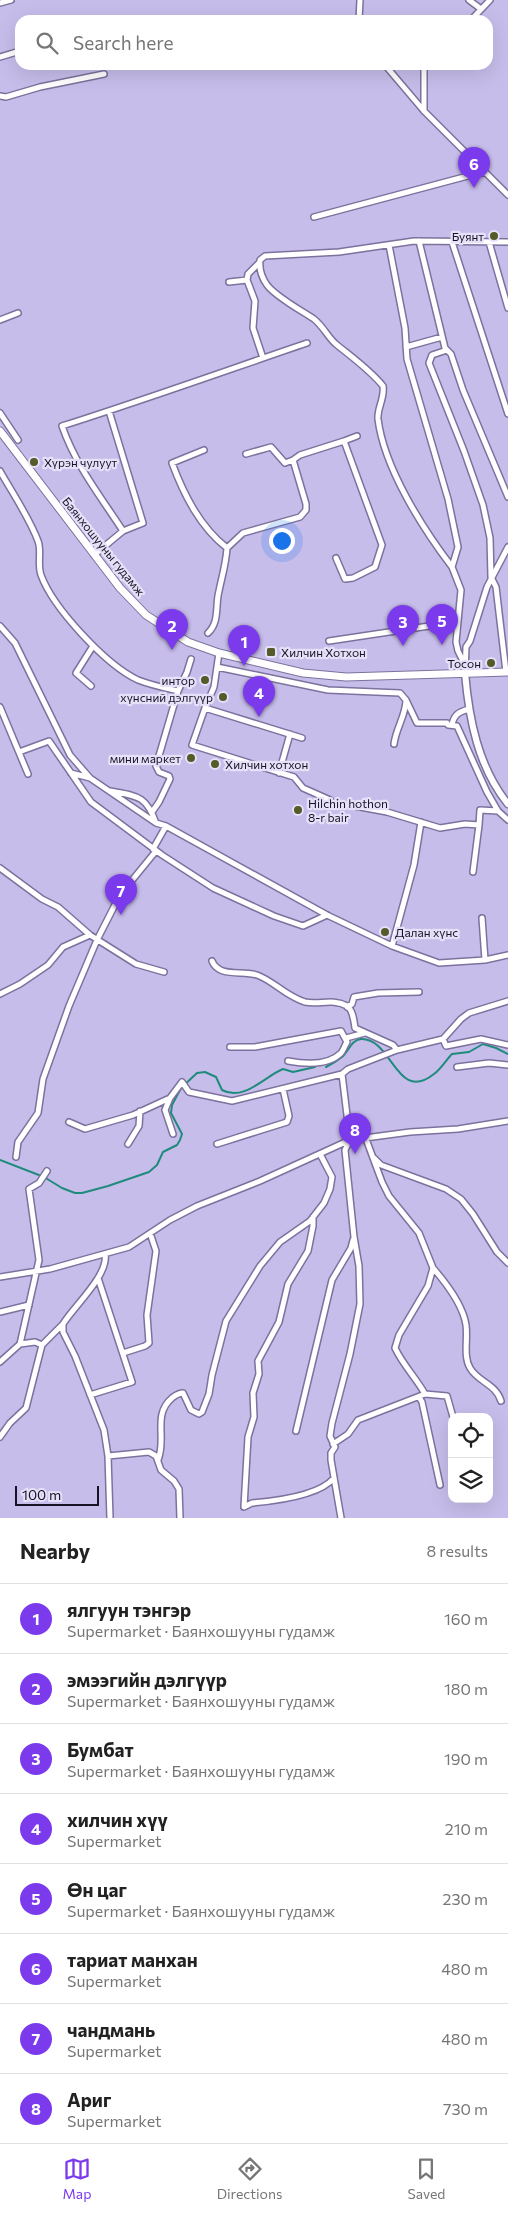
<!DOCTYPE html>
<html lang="en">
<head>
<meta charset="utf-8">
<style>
  :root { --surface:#fff; --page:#f6f6f6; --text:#222; --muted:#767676; --line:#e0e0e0; --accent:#7c3aed }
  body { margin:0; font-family:Commissioner,sans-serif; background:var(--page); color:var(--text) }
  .controls { position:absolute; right:15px; bottom:15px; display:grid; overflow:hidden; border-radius:10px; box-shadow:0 5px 20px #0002 }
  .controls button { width:45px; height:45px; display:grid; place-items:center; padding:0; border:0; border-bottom:1px solid var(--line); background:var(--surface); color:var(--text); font:25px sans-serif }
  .scale { position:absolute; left:15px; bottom:12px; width:84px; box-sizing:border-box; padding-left:5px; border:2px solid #171324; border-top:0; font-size:14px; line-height:18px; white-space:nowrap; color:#171324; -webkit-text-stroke:4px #e6e1f9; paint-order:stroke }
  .you { position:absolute; left:281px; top:540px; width:18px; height:18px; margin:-12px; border:4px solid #fff; border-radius:50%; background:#1a73e8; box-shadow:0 0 0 8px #1a73e833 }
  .badge { display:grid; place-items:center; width:32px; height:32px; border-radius:50%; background:var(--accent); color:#fff; font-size:16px; font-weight:700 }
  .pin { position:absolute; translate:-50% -41px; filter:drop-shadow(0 1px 2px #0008) }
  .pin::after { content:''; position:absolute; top:26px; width:18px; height:15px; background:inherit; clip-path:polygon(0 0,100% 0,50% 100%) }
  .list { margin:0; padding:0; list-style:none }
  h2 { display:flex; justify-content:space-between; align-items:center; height:65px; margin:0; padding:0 20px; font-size:21px }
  h2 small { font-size:16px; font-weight:400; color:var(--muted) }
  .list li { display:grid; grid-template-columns:32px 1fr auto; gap:15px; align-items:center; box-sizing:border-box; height:70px; padding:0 20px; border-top:1px solid var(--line) }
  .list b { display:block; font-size:19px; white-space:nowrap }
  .list p { margin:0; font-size:16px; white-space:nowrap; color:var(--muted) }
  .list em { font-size:16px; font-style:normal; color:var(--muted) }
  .icon { flex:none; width:28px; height:28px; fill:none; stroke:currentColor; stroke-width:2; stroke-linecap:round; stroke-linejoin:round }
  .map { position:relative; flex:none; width:508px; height:1518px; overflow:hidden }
  .search { position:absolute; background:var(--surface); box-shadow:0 5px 20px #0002; left:15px; right:15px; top:15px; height:55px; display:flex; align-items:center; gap:12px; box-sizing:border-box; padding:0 18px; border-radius:15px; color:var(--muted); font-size:19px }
  .sheet { height:625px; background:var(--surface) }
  nav { display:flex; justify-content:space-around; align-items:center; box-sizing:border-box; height:70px; border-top:1px solid var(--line); background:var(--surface); font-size:14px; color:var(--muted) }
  nav a { display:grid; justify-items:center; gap:2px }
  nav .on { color:var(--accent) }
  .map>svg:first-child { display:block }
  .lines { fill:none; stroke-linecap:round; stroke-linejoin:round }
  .stream { stroke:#1f8b7c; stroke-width:2 }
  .minor-casing { stroke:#7c729d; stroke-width:8 }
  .tertiary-casing { stroke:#7c729d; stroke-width:9 }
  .secondary-casing { stroke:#7c729d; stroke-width:9 }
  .minor { stroke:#fff; stroke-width:5 }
  .tertiary { stroke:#fff; stroke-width:6 }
  .secondary { stroke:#fff; stroke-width:7 }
  .poi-dot { fill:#545a28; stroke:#e6e1f9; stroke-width:2 }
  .labels { text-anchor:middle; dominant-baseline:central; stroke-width:4.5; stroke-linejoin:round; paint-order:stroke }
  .poi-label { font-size:12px; fill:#171324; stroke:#e6e1f9; text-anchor:end }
  .street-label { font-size:12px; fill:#171324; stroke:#e6e1f9 }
</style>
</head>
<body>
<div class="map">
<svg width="508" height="1518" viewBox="0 0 508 1518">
  <rect width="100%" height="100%" fill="#c7bdeb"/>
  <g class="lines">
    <path class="stream" d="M326,1067C332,1064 337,1061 342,1057C349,1051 351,1040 361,1039C393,1038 396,1104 434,1074C441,1069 446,1060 452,1054L469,1052L483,1044L496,1048L508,1054
      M0,1160L44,1177L62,1188L75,1193H82L108,1186L149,1172L157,1165L163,1152L177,1145L180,1140L182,1134L171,1113L172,1105L181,1088L197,1073L205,1072L216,1077L222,1090C244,1102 265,1076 283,1069L293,1072L315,1067"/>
    <defs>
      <path id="minor" d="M469,0L481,9
        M0,3L11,0
        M359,20L360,0
        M471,20L490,0
        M0,57L20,51
        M385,65L424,111L486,173
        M0,96L6,97L40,87L104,74
        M424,111V65
        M314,217L479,173H486L508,195
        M419,241L445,348L451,354L463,390L508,497
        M452,242L508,414
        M489,242L508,308
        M389,245L405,328L407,359L448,499L458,547L452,567L461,590L456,642L458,651L465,665
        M247,280L248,274L259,263
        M229,282L247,280L255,301L253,328L263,358
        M0,320L18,313
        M406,347L442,337
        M447,350L432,355L429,363L464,451L483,505L490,538L491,577L496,587L506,672
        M0,413L18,440
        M344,441L357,436
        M204,450L172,463C184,495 200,527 227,548
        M246,454L271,447L285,463L293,460
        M0,471C13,494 29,517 38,541C42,551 37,564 41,575C53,608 106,665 138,680C151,685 165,688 178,691
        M123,531C101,497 76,466 62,426C144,400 225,371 307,343
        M94,555L123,531L143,523L109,411
        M452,567C423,529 384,468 378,419C377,408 385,398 383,386C370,370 353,358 337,345C328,338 324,327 314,319C302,311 276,297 267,285C262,278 259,269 260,260L265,256L339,252L414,241L508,242
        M0,626L15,643L70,755L90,778L156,823L166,826L327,915L392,946L439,963L485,960L508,955
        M208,633C220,622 215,605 219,591C222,576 226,564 227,548L243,533L300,517L306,510V504L293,460L300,455L344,441L382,545L375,567L353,578L345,579L336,558
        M329,641L429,626L456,627
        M219,653L214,687L205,708L302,738
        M217,667L328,690L400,693L406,700C406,715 396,728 394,744
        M465,673L466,647L470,641L487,587L508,547
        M91,686L76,673L93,646
        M406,700L417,723H447L448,725L457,726L487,792L498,811L508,820
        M0,707L28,774
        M205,708L192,745L294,777L303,788L330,800
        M452,725C454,714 459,712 469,709
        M19,752L49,741L91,802L162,855L213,888L274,916L303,926L327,915
        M71,773L90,778
        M279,773L290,734
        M110,791C137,796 146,795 156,823
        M355,806L387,812L440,828L465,824L479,825L480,810L498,811
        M152,812L159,802L170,779L169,776L159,772L156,766L178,691L187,672L191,659
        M153,849L166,826
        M0,868L42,899L58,907L90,935L109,947L136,964L164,972
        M473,872L479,825
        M482,918L485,960
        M392,946L414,865L421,822
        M212,961C219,978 242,970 257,975C274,981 285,996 305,1002C319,1005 333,998 347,1006C353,1010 354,1021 355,1028L393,1045L397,1050
        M0,994L20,984L48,965L63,947L90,935
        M347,1007L352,1004L354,997L378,993L419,992
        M346,1038L365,1033
        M443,1039L446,1046L481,1039L508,1045
        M230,1047H255L341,1031L347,1042C345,1045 343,1051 341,1053C328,1066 304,1064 288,1061
        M457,1067L489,1063L508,1065
        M170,1098L165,1110L173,1134
        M69,1122L85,1129L133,1115L170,1098L182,1082L189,1092L232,1101L342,1074
        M366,1139L382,1182L389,1196L419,1233L433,1268L428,1286L399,1335L395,1348C403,1365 416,1378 425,1394L447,1396L453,1417
        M128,1144L139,1126L140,1111
        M217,1144L287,1122L289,1116L283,1089
        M16,1157L18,1142L38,1113L43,1079L69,1006L97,940L120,895L156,851
        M374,1158L381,1165L446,1189L461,1199L473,1214L497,1252L508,1263
        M313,1217V1226L308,1251L288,1284L279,1322L258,1361L259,1374L253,1393L254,1417L248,1437L244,1507L252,1503C275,1501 319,1496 334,1478
        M105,1254C109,1275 74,1306 63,1324V1332L75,1356L104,1430L108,1456L110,1518
        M433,1268C446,1283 463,1305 466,1325C468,1339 463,1356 470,1368C478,1382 496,1384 501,1401
        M0,1277L50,1269L129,1247L170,1220L197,1206L260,1181L350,1140L410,1132L458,1129L508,1121
        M0,1312L29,1305
        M20,1344L35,1342L42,1345L63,1324
        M123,1353L145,1346L149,1343L147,1315L156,1251L150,1233
        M0,1362L20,1344L39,1260L29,1189L39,1183L47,1171
        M90,1395L132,1382L98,1278
        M419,1397L422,1402L440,1485
        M296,1431L332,1280L351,1248L353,1240
        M0,1437L10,1423L26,1408L42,1345
        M333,1444L348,1434L358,1420L425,1394
        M108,1456L149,1452L156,1456L161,1470L174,1481L179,1489L180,1518
        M158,1460C167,1438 152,1415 172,1398C176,1395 178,1393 183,1393L191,1410L199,1414L202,1412L209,1394L212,1375L226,1321L260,1266L280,1242L310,1221L324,1203L330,1189L332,1177L320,1154
        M341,1518L331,1460V1453L335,1447L330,1436L332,1423L350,1354L360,1304L359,1266L354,1237L345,1150L350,1140L342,1074L348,1069L397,1050L443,1039L461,1019L469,1013L508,1001"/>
      <path id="tertiary" d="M465,673C469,719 478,767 508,804"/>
      <path id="secondary" d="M0,431L120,588L146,615L188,642L219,653L303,673L346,677L508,672"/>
    </defs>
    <use href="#minor" class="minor-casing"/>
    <use href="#tertiary" class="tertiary-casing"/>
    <use href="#secondary" class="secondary-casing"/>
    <use href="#minor" class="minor"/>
    <use href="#tertiary" class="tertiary"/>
    <use href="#secondary" class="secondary"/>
  </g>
  <g class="poi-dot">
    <circle cx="494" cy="236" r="5"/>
    <circle cx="34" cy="462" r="5"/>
    <rect x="266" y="647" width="10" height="10" rx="2.5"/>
    <circle cx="491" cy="663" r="5"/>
    <circle cx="205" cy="680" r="5"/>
    <circle cx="223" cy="697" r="5"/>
    <circle cx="191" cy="758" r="5"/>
    <circle cx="215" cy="764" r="5"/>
    <circle cx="298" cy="810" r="5"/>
    <circle cx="385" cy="932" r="5"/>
  </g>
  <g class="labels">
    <g class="poi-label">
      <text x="484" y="236">Буянт</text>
      <text x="44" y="462" text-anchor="start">Хүрэн чулуут</text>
      <text x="281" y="652" text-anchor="start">Хилчин Хотхон</text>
      <text x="481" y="663">Тосон</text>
      <text x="195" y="680">интор</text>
      <text x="213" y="697">хүнсний дэлгүүр</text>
      <text x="181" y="758">мини маркет</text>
      <text x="225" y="764" text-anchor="start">Хилчин хотхон</text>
      <text x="308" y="803" text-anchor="start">Hilchin hothon<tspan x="308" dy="14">8-r bair</tspan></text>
      <text x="395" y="932" text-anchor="start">Далан хүнс</text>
    </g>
    <g class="street-label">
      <text transform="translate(104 546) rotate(51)">Баянхошууны гудамж</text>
    </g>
  </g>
</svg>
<div class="controls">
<button><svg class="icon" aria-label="locate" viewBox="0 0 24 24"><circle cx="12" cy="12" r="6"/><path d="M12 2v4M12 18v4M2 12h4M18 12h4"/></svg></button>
<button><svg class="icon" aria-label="layers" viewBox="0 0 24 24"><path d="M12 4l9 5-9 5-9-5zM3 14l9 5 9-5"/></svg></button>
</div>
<div class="scale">100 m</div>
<div class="you"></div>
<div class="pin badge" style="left:244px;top:666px">1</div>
<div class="pin badge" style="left:172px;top:650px">2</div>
<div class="pin badge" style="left:403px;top:646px">3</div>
<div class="pin badge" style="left:259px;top:717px">4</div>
<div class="pin badge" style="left:442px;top:645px">5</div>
<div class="pin badge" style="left:474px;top:188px">6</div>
<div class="pin badge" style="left:121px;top:915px">7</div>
<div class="pin badge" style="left:355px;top:1154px">8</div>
<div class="search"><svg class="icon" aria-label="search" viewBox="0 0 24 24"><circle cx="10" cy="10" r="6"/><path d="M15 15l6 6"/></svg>Search here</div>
</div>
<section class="sheet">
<h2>Nearby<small>8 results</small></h2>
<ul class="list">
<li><span class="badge">1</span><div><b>ялгуун тэнгэр</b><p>Supermarket · Баянхошууны гудамж</p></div><em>160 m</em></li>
<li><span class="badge">2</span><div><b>эмээгийн дэлгүүр</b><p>Supermarket · Баянхошууны гудамж</p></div><em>180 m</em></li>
<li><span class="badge">3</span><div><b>Бумбат</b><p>Supermarket · Баянхошууны гудамж</p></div><em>190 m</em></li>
<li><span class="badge">4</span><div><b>хилчин хүү</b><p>Supermarket</p></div><em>210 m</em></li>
<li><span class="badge">5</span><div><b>Өн цаг</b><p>Supermarket · Баянхошууны гудамж</p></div><em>230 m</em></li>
<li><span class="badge">6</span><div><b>тариат манхан</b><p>Supermarket</p></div><em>480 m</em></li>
<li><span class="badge">7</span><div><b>чандмань</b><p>Supermarket</p></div><em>480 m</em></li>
<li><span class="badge">8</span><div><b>Ариг</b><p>Supermarket</p></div><em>730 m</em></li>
</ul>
</section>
<nav>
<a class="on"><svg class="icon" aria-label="map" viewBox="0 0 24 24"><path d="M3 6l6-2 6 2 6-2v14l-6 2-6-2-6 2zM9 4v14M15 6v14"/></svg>Map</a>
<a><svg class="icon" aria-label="directions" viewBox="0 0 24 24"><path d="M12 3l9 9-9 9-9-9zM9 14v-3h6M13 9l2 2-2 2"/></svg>Directions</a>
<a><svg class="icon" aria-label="saved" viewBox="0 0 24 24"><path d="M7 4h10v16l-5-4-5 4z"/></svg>Saved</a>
</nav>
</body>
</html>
